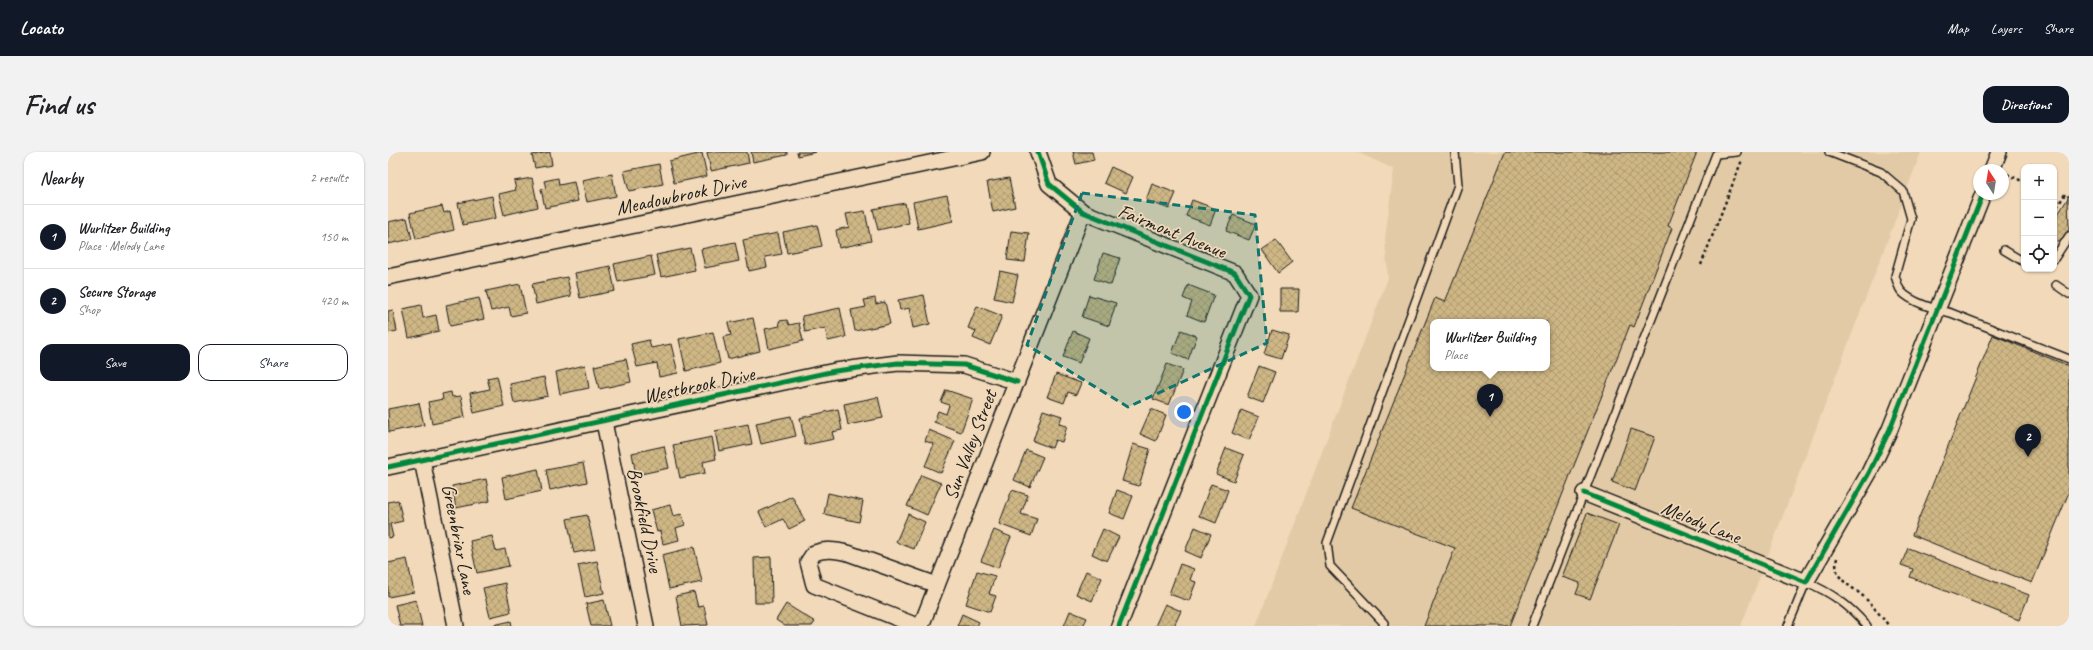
<!DOCTYPE html>
<html lang="en">
<head>
<meta charset="utf-8">
<style>
  :root { --surface:#fff; --page:#f2f2f2; --text:#202124; --muted:#757577; --line:#e0e0e0; --accent:#111827 }
  body { margin:0; font-family:Caveat,sans-serif; background:var(--page); color:var(--text) }
  .controls { position:absolute; right:12px; top:12px; display:grid; overflow:hidden; border-radius:8px; box-shadow:0 1px 3px #0004 }
  .controls button { width:36px; height:36px; display:grid; place-items:center; padding:0; border:0; border-bottom:1px solid var(--line); background:var(--surface); color:var(--text); font:20px sans-serif }
  .compass { position:absolute; left:1585px; top:12px; width:36px; height:36px; border-radius:50%; background:var(--surface); box-shadow:0 1px 3px #0004; rotate:348deg }
  .you { position:absolute; left:796px; top:260px; width:14px; height:14px; margin:-10px; border:3px solid #fff; border-radius:50%; background:#1a73e8; box-shadow:0 0 0 6px #1a73e833 }
  .badge { display:grid; place-items:center; width:26px; height:26px; border-radius:50%; background:var(--accent); color:#fff; font-size:13px; font-weight:700 }
  .pin { position:absolute; translate:-50% -33px; filter:drop-shadow(0 1px 2px #0008) }
  .pin::after { content:''; position:absolute; top:21px; width:14px; height:12px; background:inherit; clip-path:polygon(0 0,100% 0,50% 100%) }
  .popup { position:absolute; left:1042px; top:167px; width:120px; height:52px; box-sizing:border-box; display:grid; place-content:center; border-radius:8px; background:var(--surface); filter:drop-shadow(0 1px 3px #0005); font-size:13px; white-space:nowrap; color:var(--muted) }
  .popup b { font-size:15px; color:var(--text) }
  .popup::after { content:''; position:absolute; left:50%; top:100%; margin-left:-8px; border:8px solid transparent; border-top-color:var(--surface) }
  .list { margin:0; padding:0; list-style:none }
  h2 { display:flex; justify-content:space-between; align-items:center; height:52px; margin:0; padding:0 16px; font-size:17px }
  h2 small { font-size:13px; font-weight:400; color:var(--muted) }
  .list li { display:grid; grid-template-columns:26px 1fr auto; gap:12px; align-items:center; box-sizing:border-box; height:64px; padding:0 16px; border-top:1px solid var(--line) }
  .list b { display:block; font-size:15px; white-space:nowrap }
  .list p { margin:0; font-size:13px; white-space:nowrap; color:var(--muted) }
  .list em { font-size:13px; font-style:normal; color:var(--muted) }
  .actions { display:flex; gap:8px; padding:12px 16px }
  .actions a { flex:1; padding:9px 0; border:1px solid var(--accent); border-radius:12px; text-align:center; font-size:14px; color:var(--accent) }
  .actions .main { background:var(--accent); color:#fff }
  .icon { flex:none; width:22px; height:22px; fill:none; stroke:currentColor; stroke-width:2; stroke-linecap:round; stroke-linejoin:round }
  .map { position:relative; flex:none; width:1681px; height:474px; overflow:hidden; border-radius:12px }
  header { display:flex; align-items:center; gap:24px; box-sizing:border-box; height:56px; padding:0 20px; background:var(--accent); color:#fff }
  header strong { font-size:19px }
  nav { display:flex; gap:22px; margin-inline-start:auto; font-size:14px }
  .intro { display:flex; align-items:center; justify-content:space-between; box-sizing:border-box; height:96px; padding:0 24px }
  h1 { margin:0; font-size:28px }
  .button { padding:10px 18px; border-radius:12px; background:var(--accent); color:#fff; font-size:14px; font-weight:700 }
  main { display:flex; gap:24px; padding:0 24px }
  aside { flex:1; background:var(--surface); border-radius:12px; box-shadow:0 1px 3px #0004 }
  .map>svg:first-child { display:block }
  .built { fill:#e2caa6; fill-rule:evenodd }
  .building { fill:url(#building-cross-hatch); stroke:#1c1c1c; fill-rule:evenodd }
  .lines { fill:none; stroke-linecap:round; stroke-linejoin:round }
  .lane-casing { stroke:#1c1c1c; stroke-width:10 }
  .street-casing { stroke:#1c1c1c; stroke-width:18 }
  .path { stroke:#1c1c1c; stroke-width:2.5; stroke-dasharray:3 3; stroke-linecap:butt }
  .lane { stroke:#f1d9b9; stroke-width:7 }
  .street { stroke:#f1d9b9; stroke-width:15 }
  .cycleway-casing { stroke:#f1d9b9; stroke-width:8 }
  .cycleway { stroke:#00873e; stroke-width:5 }
  .marked { fill:#0f766e; fill-opacity:0.2; stroke:#0f766e; stroke-width:3; stroke-dasharray:8 5; stroke-linejoin:round }
  .labels { text-anchor:middle; dominant-baseline:central; stroke-width:3.5; stroke-linejoin:round; paint-order:stroke }
  .street-label { font-size:20px; fill:#1c1c1c; stroke:#f1d9b9 }
</style>
</head>
<body>
<header>
<strong>Locato</strong>
<nav><a>Map</a><a>Layers</a><a>Share</a></nav>
</header>
<div class="intro"><h1>Find us</h1><a class="button">Directions</a></div>
<main>
<aside>
<h2>Nearby<small>2 results</small></h2>
<ul class="list">
<li><span class="badge">1</span><div><b>Wurlitzer Building</b><p>Place · Melody Lane</p></div><em>150 m</em></li>
<li><span class="badge">2</span><div><b>Secure Storage</b><p>Shop</p></div><em>420 m</em></li>
</ul>
<div class="actions"><a class="main">Save</a><a>Share</a></div>
</aside>
<div class="map">
<svg width="1681" height="474" viewBox="0 0 1681 474">
  <defs>
    <pattern id="building-cross-hatch" width="8" height="8" patternUnits="userSpaceOnUse"><rect width="8" height="8" fill="#ceb685"/><path d="M0 0l8 8M0 8l8-8" fill="none" stroke="#b09c72"/></pattern>
  </defs>
  <rect width="100%" height="100%" fill="#f1d9b9"/>
  <filter id="ink" filterUnits="userSpaceOnUse"><feTurbulence type="fractalNoise" baseFrequency=".025" numOctaves="2"/><feDisplacementMap in="SourceGraphic" scale="8" xChannelSelector="R" yChannelSelector="G"/><feConvolveMatrix kernelMatrix="1 2 1 2 8 2 1 2 1" color-interpolation-filters="sRGB"/></filter>
  <g filter="url(#ink)">
    <path class="built" d="M969,0H1533L1353,474H868L1000,126L997,87L1006,17ZM1045,170H1159V216H1045Z"/>
    <path class="building" d="M162,0L164,13L147,16L144,3Z
      M319,0H359L361,11L323,19Z
      M363,0H399V3L365,10Z
      M409,0H428L410,4Z
      M685,0H704L706,8L688,12Z
      M1117,0H1309L1280,74L1284,76L1246,175L1242,173L1122,474H1036L1067,396L963,356L1047,146L1057,150ZM1045,170H1159V216H1045Z
      M314,1L319,24L286,31L281,9Z
      M271,12L275,32L241,39L236,19Z
      M723,15L745,25L738,41L716,31Z
      M224,22L228,44L199,50L194,28Z
      M144,26L150,55L116,63L111,42L128,38L126,29Z
      M170,26L171,33L186,30L190,49L157,56L153,37L158,36L156,29Z
      M621,26L627,55L605,60L599,30Z
      M764,32L788,41L781,57L758,48Z
      M559,43L565,69L530,77L525,50Z
      M104,44L108,66L75,73L70,51Z
      M1680,46L1681,77L1672,91L1666,87V69Z
      M804,48L828,57L822,73L798,64Z
      M517,51L521,71L490,78L485,57Z
      M54,54L56,61L62,59L66,78L28,87L22,61Z
      M477,59L483,89L451,96L448,78L461,75L458,62Z
      M845,63L868,72L861,88L838,79Z
      M19,66L24,87L0,92V70Z
      M429,73L434,94L399,101L395,80Z
      M623,79L641,81L637,110L619,108Z
      M390,81L394,102L377,105L379,115L361,119L355,88Z
      M888,88L904,110L890,121L874,98Z
      M347,90L351,109L317,116L313,97Z
      M302,96L307,118L273,125L268,103Z
      M715,101L732,106L723,133L706,127Z
      M263,104L267,123L230,130L226,112Z
      M222,114L227,139L192,146L187,121Z
      M612,119L630,123L624,150L606,146Z
      M179,125L183,144L148,152L144,132Z
      M132,132L138,161L123,164L121,155L103,159L98,139Z
      M800,133L826,143L816,170L799,163L804,150L795,146Z
      M892,137H911L910,160H892Z
      M536,143L542,172L525,176L521,156L512,158L510,148Z
      M701,143L728,151L721,174L694,165Z
      M91,146L96,167L62,174L58,153Z
      M487,146L488,152L497,150L502,172L467,179L463,158L478,155L476,148Z
      M33,153L35,166L48,163L51,179L21,186L15,157Z
      M589,154L614,164L602,193L585,186L588,179L580,176Z
      M452,156L458,185L440,189L437,176L417,180L414,164Z
      M5,158L9,179L0,181V159Z
      M365,166L372,199L340,207L335,185L343,183L340,171Z
      M399,168L401,173L411,171L415,189L381,197L377,177L392,174L391,169Z
      M793,178L809,184L800,208L784,201Z
      M884,178L901,183L893,207L876,202Z
      M685,179L701,186L691,211L675,205Z
      M325,180L332,211L298,219L291,187Z
      M1605,183L1681,214V340L1644,431L1524,383Z
      M261,188L263,196L283,192L290,221L271,225L269,211L249,215L243,192Z
      M238,207L243,230L211,237L206,214Z
      M779,212L795,218L781,253L765,247Z
      M197,213L201,236L172,242L168,220Z
      M871,214L887,220L875,251L859,245Z
      M668,222L693,231L688,243L680,240L676,251L659,245Z
      M109,224L116,254L86,261L82,241L102,237L99,226Z
      M156,225L160,244L126,251L122,232Z
      M558,238L585,247L573,280L546,270L550,259L558,262L561,253L553,250Z
      M63,240L64,245L73,244L77,265L44,272L40,250L55,247L54,242Z
      M490,245L495,266L460,273L456,252Z
      M31,251L36,273L1,280L0,257Z
      M450,257L454,278L444,280L446,287L417,293L412,266Z
      M763,257L778,263L768,289L752,282Z
      M655,258L674,264L671,272L679,274L674,290L667,288L664,296L645,289Z
      M853,258L871,265L861,288L844,281Z
      M403,264L408,284L373,292L368,271Z
      M360,272L364,292L331,299L327,279Z
      M1243,277L1267,285L1247,339L1224,330Z
      M541,278L567,289L553,321L537,314L546,292L537,289Z
      M324,285L328,307L315,310L317,321L292,326L285,293Z
      M745,292L762,297L751,334L734,329Z
      M276,294L281,316L248,323L244,301Z
      M838,296L856,303L846,329L828,322Z
      M638,298L655,305L642,335L626,328Z
      M195,311L199,330L162,338L158,318Z
      M150,317L154,339L118,347L114,325Z
      M533,323L553,331L539,363L519,354Z
      M98,327L102,349L68,356L64,334Z
      M823,332L840,338L828,371L811,364Z
      M624,338L640,343L633,362L649,367L643,384L611,372Z
      M729,338L745,344L736,367L721,361Z
      M440,341L475,349L471,370L436,362Z
      M404,344L417,369L401,377L395,367L378,375L371,360Z
      M10,348L15,369L2,372L5,385L0,386V350Z
      M282,353L285,364L294,362L297,373L288,376L291,388L275,392L272,379L269,380L263,358Z
      M1199,361L1231,373L1202,447L1188,442L1192,431L1174,425Z
      M520,362L537,370L526,397L508,390Z
      M199,363L207,397L186,401L179,367Z
      M807,375L823,382L813,406L797,399Z
      M715,377L731,385L719,409L704,402Z
      M606,378L623,385L610,416L593,409Z
      M104,384L108,399L117,397L121,414L89,421L82,389Z
      M306,395L314,430L281,437L274,403Z
      M1520,396L1641,443L1631,468L1522,425L1525,417L1513,413Z
      M383,405L384,451H367L366,406Z
      M19,407L26,440L0,445V411Z
      M209,409L216,441L197,445L190,413Z
      M792,412L806,417L802,428L808,430L801,449L781,442Z
      M589,419L607,424L601,442L608,444L602,460L578,452Z
      M698,419L714,426L704,449L688,442Z
      M117,431L123,460L102,465L95,436Z
      M306,440L310,455L316,454L320,473L294,474L288,444Z
      M28,448L34,474H12L7,453Z
      M216,448L222,474H203L198,452Z
      M398,452L427,470L424,474H397L388,468Z
      M777,452L793,459L786,474H767Z
      M682,459L699,466L695,474H676Z
      M574,462L591,470L589,474H569Z
      M123,469L124,474H101Z"/>
    <g class="lines">
      <defs>
        <path id="lane" d="M1441,0L1493,20L1515,39L1523,67L1507,124C1509,129 1510,135 1513,139C1522,150 1549,158 1563,161L1681,207
          M1616,98L1636,110
          M1666,107L1681,84
          M1668,133L1681,142
          M995,474L996,471L942,414L939,391L1070,33L1067,0
          M1144,474L1328,2L1349,0
          M1400,474L1418,430C1444,441 1461,453 1479,474"/>
        <path id="street" d="M650,0L661,32L695,60L847,121L861,143L731,474
          M1604,18L1611,0
          M0,125L594,0
          M216,270L258,474
          M34,308L68,474
          M0,315L447,219L510,211L576,213L629,230
          M1196,341L1418,430L1481,321L1502,277L1595,42
          M529,474L426,433L420,410L426,401C438,397 447,398 460,401L549,433
          M533,474L695,60"/>
      </defs>
      <use href="#lane" class="lane-casing"/>
      <use href="#street" class="street-casing"/>
      <path class="path" d="M1619,22L1636,30
        M1615,31L1618,24
        M1666,60L1677,42L1681,45
        M1313,113L1354,8
        M1449,406C1444,428 1463,433 1476,445C1485,454 1493,464 1501,474"/>
      <use href="#lane" class="lane"/>
      <use href="#street" class="street"/>
      <defs>
        <path id="cycleway" d="M650,0L661,32L695,60L847,121L861,143L731,474
          M0,315L447,219L510,211L576,213L629,230
          M1196,341L1418,430L1481,321L1502,277L1595,42"/>
      </defs>
      <use href="#cycleway" class="cycleway-casing"/>
      <use href="#cycleway" class="cycleway"/>
    </g>
  </g>
  <path class="marked" d="M694,41L867,63L879,191L740,255L639,193Z"/>
  <g class="labels">
    <g class="street-label">
      <text transform="translate(293 43) rotate(-12)">Meadowbrook Drive</text>
      <text transform="translate(784 79) rotate(22)">Fairmont Avenue</text>
      <text transform="translate(311 233) rotate(-12)">Westbrook Drive</text>
      <text transform="translate(582 293) rotate(-69)">Sun Valley Street</text>
      <text transform="translate(257 368) rotate(78)">Brookfield Drive</text>
      <text transform="translate(1313 370) rotate(22)">Melody Lane</text>
      <text transform="translate(71 387) rotate(79)">Greenbriar Lane</text>
    </g>
  </g>
</svg>
<div class="controls">
<button>+</button>
<button>−</button>
<button><svg class="icon" aria-label="locate" viewBox="0 0 24 24"><circle cx="12" cy="12" r="6"/><path d="M12 2v4M12 18v4M2 12h4M18 12h4"/></svg></button>
</div>
<svg class="compass" viewBox="-18 -18 36 36"><path d="M0-13l5 13h-10z" fill="#e53935"/><path d="M0 13l5-13h-10z" fill="#757577"/></svg>
<div class="you"></div>
<div class="pin badge" style="left:1102px;top:265px">1</div>
<div class="popup"><b>Wurlitzer Building</b>Place</div>
<div class="pin badge" style="left:1640px;top:305px">2</div>
</div>
</main>
</body>
</html>
